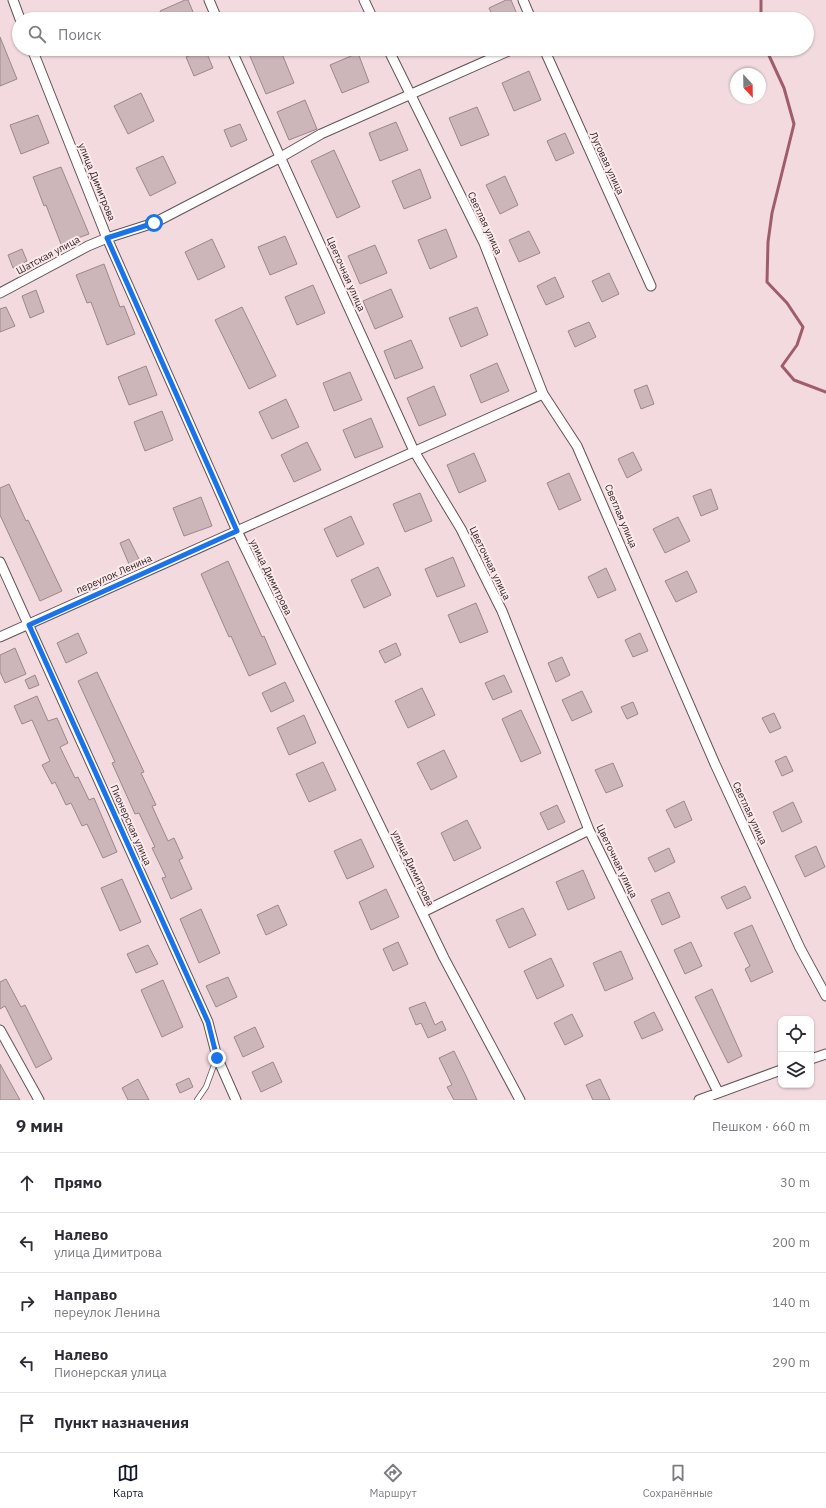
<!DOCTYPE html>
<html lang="ru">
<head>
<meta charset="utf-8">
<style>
  :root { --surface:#fff; --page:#f7f7f7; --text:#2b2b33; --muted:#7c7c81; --line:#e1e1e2; --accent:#111827 }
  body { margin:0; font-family:"IBM Plex Sans",sans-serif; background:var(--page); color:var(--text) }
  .controls { position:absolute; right:12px; bottom:12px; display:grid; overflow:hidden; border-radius:8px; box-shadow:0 1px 3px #0004 }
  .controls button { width:36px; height:36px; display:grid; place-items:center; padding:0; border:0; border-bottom:1px solid var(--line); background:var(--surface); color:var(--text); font:20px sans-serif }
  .compass { position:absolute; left:730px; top:68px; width:36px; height:36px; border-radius:50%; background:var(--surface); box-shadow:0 1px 3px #0004; rotate:158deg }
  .stop { position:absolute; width:12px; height:12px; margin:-9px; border:3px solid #1a73e8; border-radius:50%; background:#fff }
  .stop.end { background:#1a73e8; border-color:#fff; box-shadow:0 1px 4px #0008 }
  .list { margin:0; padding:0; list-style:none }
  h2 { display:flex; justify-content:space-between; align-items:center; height:52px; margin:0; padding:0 16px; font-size:17px }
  h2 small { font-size:13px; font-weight:400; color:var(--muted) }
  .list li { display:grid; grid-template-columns:26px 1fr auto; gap:12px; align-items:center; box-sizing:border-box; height:60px; padding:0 16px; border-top:1px solid var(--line) }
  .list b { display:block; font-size:15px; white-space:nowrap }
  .list p { margin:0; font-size:13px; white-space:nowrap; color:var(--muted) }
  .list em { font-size:13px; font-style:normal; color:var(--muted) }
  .icon { flex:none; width:22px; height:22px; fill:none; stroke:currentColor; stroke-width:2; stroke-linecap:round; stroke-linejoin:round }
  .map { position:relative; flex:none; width:826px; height:1100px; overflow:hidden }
  .search { position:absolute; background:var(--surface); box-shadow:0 1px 3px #0004; left:12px; right:12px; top:12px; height:44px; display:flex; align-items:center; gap:10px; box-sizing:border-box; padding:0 14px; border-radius:22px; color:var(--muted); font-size:15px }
  .sheet { height:352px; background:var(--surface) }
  nav { display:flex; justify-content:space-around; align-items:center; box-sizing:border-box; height:56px; border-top:1px solid var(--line); background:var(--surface); font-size:11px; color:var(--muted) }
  nav a { display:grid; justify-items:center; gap:2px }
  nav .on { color:var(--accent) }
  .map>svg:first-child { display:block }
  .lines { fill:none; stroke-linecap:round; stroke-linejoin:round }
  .stream { stroke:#9f5d6a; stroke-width:3 }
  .building { fill:#cdb6b9; stroke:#9c878a }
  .lane-casing { stroke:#665356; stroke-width:6 }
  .street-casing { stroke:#665356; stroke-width:11 }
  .lane { stroke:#fff; stroke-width:4.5 }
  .street { stroke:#fff; stroke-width:9 }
  .route { stroke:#1a73e8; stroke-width:5 }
  .labels { text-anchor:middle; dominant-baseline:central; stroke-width:4; stroke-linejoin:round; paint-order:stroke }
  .street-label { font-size:10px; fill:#2e2526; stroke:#fce9eb }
</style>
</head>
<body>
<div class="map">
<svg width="826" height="1100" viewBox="0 0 826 1100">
  <rect width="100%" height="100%" fill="#f2dade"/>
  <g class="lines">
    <path class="stream" d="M761,0V19
      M766,49L784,88L794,124L772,213L768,242L767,282L787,303L803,327L797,345L782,366L794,380L826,392"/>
  </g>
  <path class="building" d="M185,0H188L196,19H163L160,11Z
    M506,0H511L519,19H494L489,8Z
    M0,37L17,79L0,86Z
    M205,49L213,68L194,76L186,57Z
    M247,49H280L294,83L266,94Z
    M358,53L369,82L342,93L330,65Z
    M529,71L541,100L514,111L502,83Z
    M141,93L154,121L128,134L114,106Z
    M305,100L317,129L289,140L277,112Z
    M477,107L489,135L461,146L449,118Z
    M38,115L49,143L21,154L10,125Z
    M396,122L408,150L380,161L369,133Z
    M240,124L247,140L231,147L224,130Z
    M565,133L574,153L556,161L547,141Z
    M334,150L360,207L337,218L311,161Z
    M163,156L176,183L150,196L136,168Z
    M61,167L89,234L61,244L46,205L44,206L33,177Z
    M420,169L431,198L404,209L392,181Z
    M505,176L518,205L500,214L486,185Z
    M446,229L457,257L430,269L418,240Z
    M529,231L540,253L519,262L509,240Z
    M285,236L297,264L270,275L258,247Z
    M212,239L225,267L198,280L185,252Z
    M375,245L387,273L360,284L348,256Z
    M22,249L27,261L13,268L8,255Z
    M104,264L120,307L124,306L135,334L107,345L91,302L87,303L76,275Z
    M609,273L619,294L602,302L592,281Z
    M555,277L564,297L546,305L537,286Z
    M313,285L325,313L297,325L285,297Z
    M391,289L403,317L375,329L363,301Z
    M36,290L44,312L30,318L22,296Z
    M6,307L15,326L0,332V309Z
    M242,307L276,376L249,389L215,320Z
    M477,307L488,335L461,347L449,318Z
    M589,322L596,337L575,347L568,331Z
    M411,340L423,368L395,379L384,351Z
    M497,363L509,391L481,403L470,375Z
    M146,366L157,395L129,405L118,377Z
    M350,372L362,400L334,411L323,383Z
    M647,385L654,404L641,409L634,390Z
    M434,386L446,415L419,426L407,398Z
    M286,399L299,427L272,439L259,412Z
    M162,411L173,440L145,451L134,422Z
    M371,418L383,447L355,458L343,430Z
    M307,442L321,470L294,482L281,455Z
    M633,452L642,470L627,478L618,459Z
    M474,453L486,481L459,493L447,465Z
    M569,473L581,500L559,510L547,483Z
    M9,484L26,521L28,520L62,591L40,601L0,515V488Z
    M711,489L718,509L701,516L693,496Z
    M420,493L432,521L405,532L393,504Z
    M201,497L212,526L184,536L173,508Z
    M351,516L364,544L337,557L324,529Z
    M678,517L690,541L665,553L653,529Z
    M129,539L139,559L129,564L120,543Z
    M453,557L465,586L437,597L425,569Z
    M228,561L262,637L264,636L276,664L249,676L231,636L229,637L201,574Z
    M378,567L391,595L364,608L351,580Z
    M606,568L616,590L598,598L588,577Z
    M687,571L697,592L676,602L665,581Z
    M476,603L488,632L460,643L448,615Z
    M78,633L87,653L66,663L57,643Z
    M640,633L648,651L633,657L625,640Z
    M396,643L401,655L385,663L379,651Z
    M15,648L26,674L5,683L0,672V655Z
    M562,657L570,675L556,682L548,663Z
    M97,672L144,772L141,773L156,805L152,806L168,841L174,838L183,858L179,860L192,889L171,899L162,878L166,877L152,848L155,847L139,813L135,814L112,763L115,762L78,681Z
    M35,675L39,685L29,689L25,680Z
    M504,675L512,692L493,700L485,683Z
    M285,682L294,701L271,712L262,693Z
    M422,688L435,715L408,728L395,701Z
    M582,691L592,712L572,721L562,700Z
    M37,696L48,721L57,718L68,743L60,747L75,778L78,777L89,800L94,798L117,852L103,858L87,824L82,826L71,803L66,805L55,782L52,784L42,765L50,761L32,720L22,724L14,706Z
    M633,702L638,714L627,719L621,707Z
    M521,710L541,753L521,762L502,719Z
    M774,713L781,728L770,733L762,718Z
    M304,715L316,743L289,755L277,728Z
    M444,750L457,777L431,790L417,763Z
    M786,756L793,771L782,776L775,761Z
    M323,762L336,790L309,802L296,774Z
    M613,763L623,786L606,793L595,770Z
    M684,801L692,820L675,828L666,810Z
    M793,802L802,822L782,832L773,812Z
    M557,805L565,822L548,830L540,813Z
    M467,820L481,848L454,861L441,833Z
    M361,839L374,867L347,879L334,851Z
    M816,846L825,867L805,877L795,856Z
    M669,848L675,862L655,872L648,858Z
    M583,870L595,898L568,910L556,882Z
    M122,879L141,922L120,931L101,888Z
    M745,886L751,898L727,909L721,897Z
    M386,889L399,917L371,930L359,902Z
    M669,892L680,917L662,925L651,900Z
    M278,905L287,925L266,935L257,915Z
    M523,908L536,935L509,948L496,920Z
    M201,909L220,953L199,963L180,919Z
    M752,925L773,972L751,982L745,969L750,966L734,933Z
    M398,942L408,964L393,971L383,949Z
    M691,942L702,966L685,974L674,950Z
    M148,945L158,964L136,973L127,954Z
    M621,951L633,979L605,991L593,963Z
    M551,958L564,986L537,999L524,971Z
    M228,977L237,997L216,1007L206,986Z
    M6,979L21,1007L25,1005L52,1059L36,1068L5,1006L0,1009V982Z
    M163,980L183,1027L162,1037L141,990Z
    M712,989L742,1056L728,1063L695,997Z
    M425,1002L435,1025L442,1021L446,1030L428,1038L421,1023L416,1025L409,1008Z
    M654,1012L663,1030L642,1039L634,1022Z
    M572,1014L583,1036L565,1045L554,1023Z
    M255,1027L264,1047L243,1057L234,1037Z
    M454,1051L467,1078L477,1100H454L447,1087L452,1085L439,1058Z
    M273,1062L282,1082L261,1092L252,1072Z
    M0,1064L20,1100H0Z
    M189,1078L193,1087L180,1093L176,1084Z
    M138,1079L149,1100H128L122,1088Z
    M600,1079L610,1100H593L586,1085Z"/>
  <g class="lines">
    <defs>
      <path id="lane" d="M197,1100L206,1087L217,1057"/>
      <path id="street" d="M13,0L20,19
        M209,0L217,19
        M364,0L373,19
        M523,0L531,19
        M32,49L107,238L237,531L444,958L520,1100
        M231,49L414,451L461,529L502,611L589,830L718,1092
        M388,49L484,243L543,394L577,446L715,764L800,948L826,996
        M544,49L651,286
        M0,293L88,246L107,238L154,223L281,157L321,134L513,49
        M0,562L208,1022L217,1057L236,1100
        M0,637L543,394
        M423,912L589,830
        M0,1030L39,1100
        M811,1059L826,1054
        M699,1100L781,1070"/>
    </defs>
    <use href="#lane" class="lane-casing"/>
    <use href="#street" class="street-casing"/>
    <use href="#lane" class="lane"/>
    <use href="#street" class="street"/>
  </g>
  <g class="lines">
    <path class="route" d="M154,223L107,238L237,531L29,625L208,1022L217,1058"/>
  </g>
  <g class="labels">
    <g class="street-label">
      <text transform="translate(607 163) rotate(65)">Луговая улица</text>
      <text transform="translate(97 182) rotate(68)">улица Димитрова</text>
      <text transform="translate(485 223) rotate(65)">Светлая улица</text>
      <text transform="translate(48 255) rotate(-28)">Шатская улица</text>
      <text transform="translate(346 274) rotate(66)">Цветочная улица</text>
      <text transform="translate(621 516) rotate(67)">Светлая улица</text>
      <text transform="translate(490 563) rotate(64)">Цветочная улица</text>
      <text transform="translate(114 574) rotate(-24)">переулок Ленина</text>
      <text transform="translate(271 577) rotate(64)">улица Димитрова</text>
      <text transform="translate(750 813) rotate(65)">Светлая улица</text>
      <text transform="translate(131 825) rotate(66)">Пионерская улица</text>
      <text transform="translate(617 861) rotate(64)">Цветочная улица</text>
      <text transform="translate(413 868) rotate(64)">улица Димитрова</text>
    </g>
  </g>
</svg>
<div class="controls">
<button><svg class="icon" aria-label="locate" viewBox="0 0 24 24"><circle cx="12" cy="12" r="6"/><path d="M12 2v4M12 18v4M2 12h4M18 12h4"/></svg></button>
<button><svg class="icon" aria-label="layers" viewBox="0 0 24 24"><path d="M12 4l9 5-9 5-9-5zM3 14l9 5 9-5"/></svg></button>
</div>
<svg class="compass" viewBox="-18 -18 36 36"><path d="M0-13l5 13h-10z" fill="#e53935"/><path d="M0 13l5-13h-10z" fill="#7c7c81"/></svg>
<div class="stop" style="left:154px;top:223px"></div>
<div class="stop end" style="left:217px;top:1058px"></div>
<div class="search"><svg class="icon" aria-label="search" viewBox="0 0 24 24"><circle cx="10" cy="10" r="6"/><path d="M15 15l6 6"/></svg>Поиск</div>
</div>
<section class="sheet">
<h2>9 мин<small>Пешком · 660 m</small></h2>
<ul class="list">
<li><svg class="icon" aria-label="ahead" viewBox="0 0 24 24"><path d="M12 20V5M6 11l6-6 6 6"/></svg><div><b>Прямо</b></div><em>30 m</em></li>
<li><svg class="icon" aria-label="left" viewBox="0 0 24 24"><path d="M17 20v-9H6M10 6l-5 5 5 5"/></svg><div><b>Налево</b><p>улица Димитрова</p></div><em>200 m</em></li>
<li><svg class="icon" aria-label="right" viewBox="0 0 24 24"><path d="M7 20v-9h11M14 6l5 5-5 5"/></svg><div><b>Направо</b><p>переулок Ленина</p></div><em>140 m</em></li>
<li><svg class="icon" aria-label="left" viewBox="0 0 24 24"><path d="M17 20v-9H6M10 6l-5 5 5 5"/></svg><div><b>Налево</b><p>Пионерская улица</p></div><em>290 m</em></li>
<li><svg class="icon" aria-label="arrive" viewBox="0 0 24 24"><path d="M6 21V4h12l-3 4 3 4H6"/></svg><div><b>Пункт назначения</b></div></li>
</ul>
</section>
<nav>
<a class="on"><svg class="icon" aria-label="map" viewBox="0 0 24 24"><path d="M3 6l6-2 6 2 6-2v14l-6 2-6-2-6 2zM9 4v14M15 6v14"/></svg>Карта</a>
<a><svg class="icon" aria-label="directions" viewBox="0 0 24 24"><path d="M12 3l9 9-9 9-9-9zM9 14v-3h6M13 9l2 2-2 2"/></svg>Маршрут</a>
<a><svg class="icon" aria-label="saved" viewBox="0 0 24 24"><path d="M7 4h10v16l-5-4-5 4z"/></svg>Сохранённые</a>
</nav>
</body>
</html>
